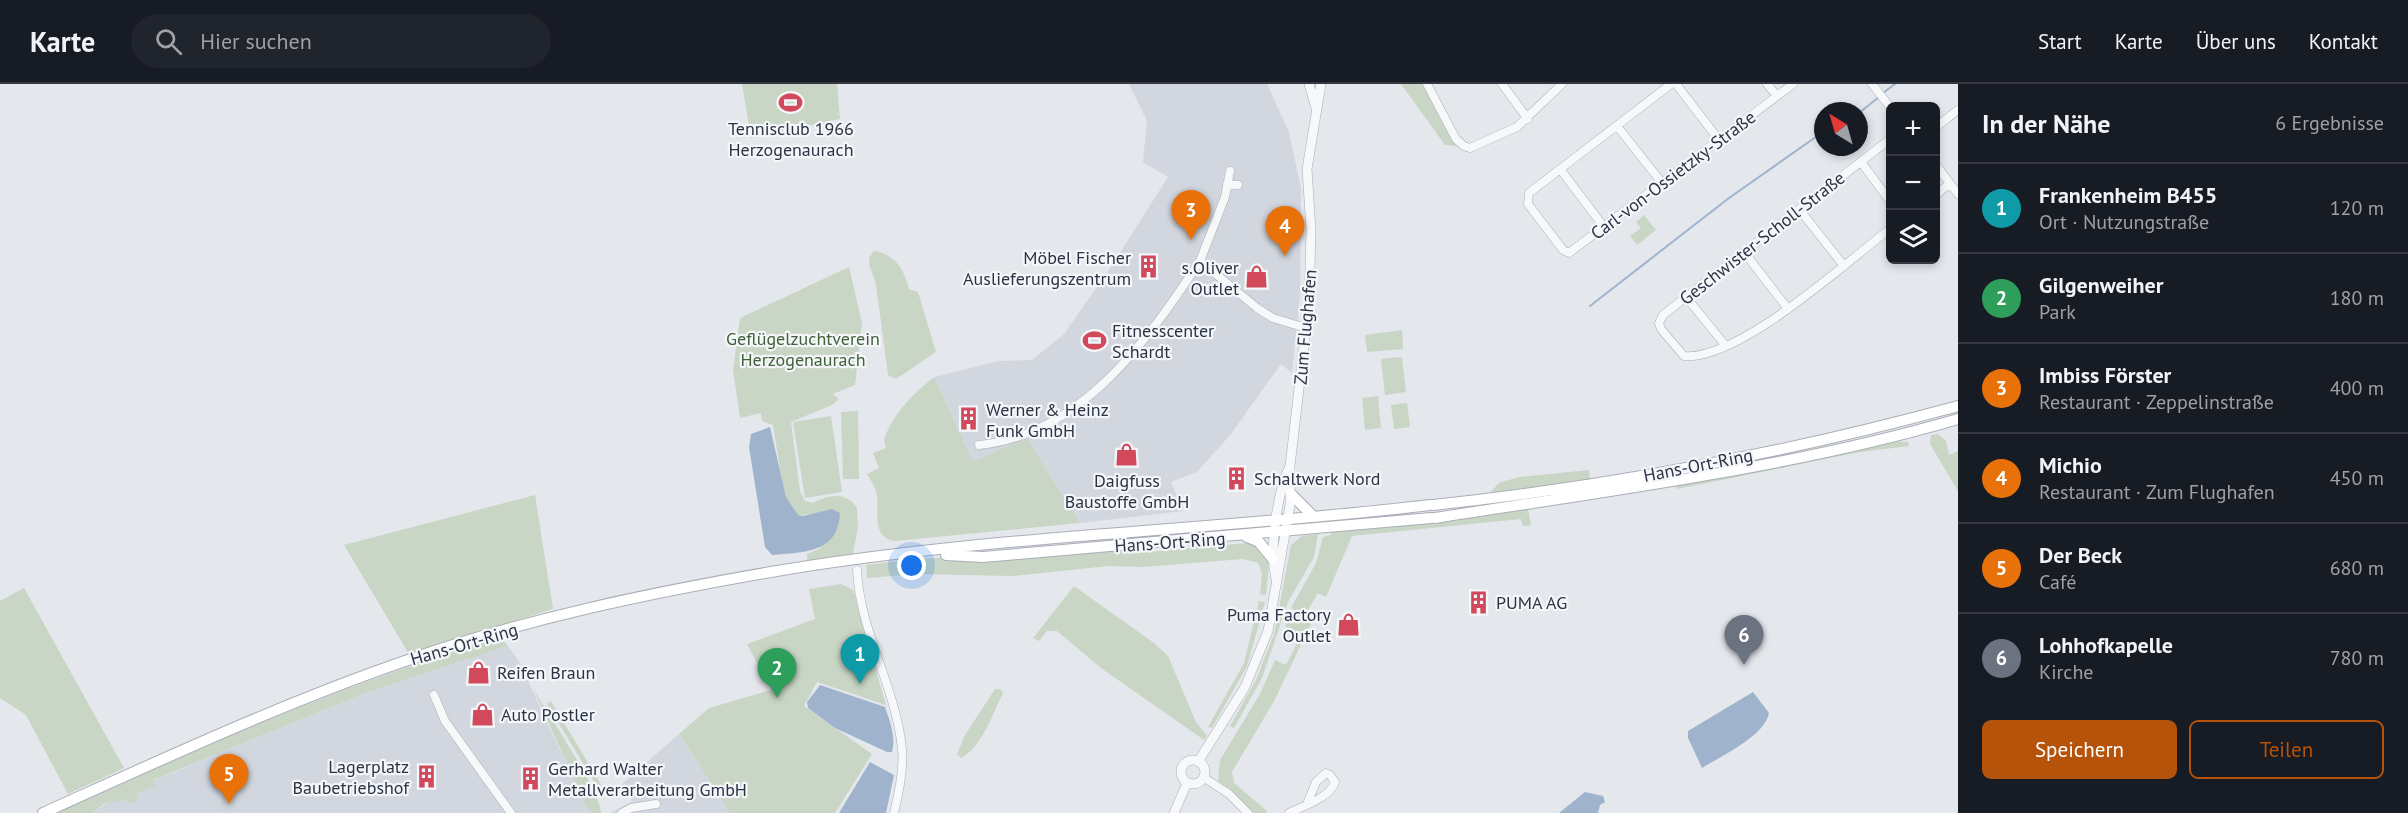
<!DOCTYPE html>
<html lang="de">
<head>
<meta charset="utf-8">
<style>
  :root { --surface:#171b24; --page:#20242c; --text:#f1f3f6; --muted:#9ea1a6; --line:#363941; --accent:#b45309 }
  body { margin:0; font-family:"PT Sans",sans-serif; background:var(--page); color:var(--text) }
  .controls { position:absolute; right:18px; top:18px; display:grid; overflow:hidden; border-radius:9px; box-shadow:0 3px 9px #0003 }
  .controls button { width:54px; height:54px; display:grid; place-items:center; padding:0; border:0; border-bottom:2px solid var(--line); background:var(--surface); color:var(--text); font:30px sans-serif }
  .compass { position:absolute; left:1814px; top:18px; width:54px; height:54px; border-radius:50%; background:var(--surface); box-shadow:0 3px 9px #0003; rotate:323deg }
  .you { position:absolute; left:912px; top:482px; width:21px; height:21px; margin:-15px; border:4px solid #fff; border-radius:50%; background:#1a73e8; box-shadow:0 0 0 9px #1a73e833 }
  .badge { display:grid; place-items:center; width:39px; height:39px; border-radius:50%; background:var(--accent); color:#fff; font-size:20px; font-weight:700 }
  .pin { position:absolute; translate:-50% -50px; filter:drop-shadow(0 2px 3px #0008) }
  .pin::after { content:''; position:absolute; top:32px; width:21px; height:18px; background:inherit; clip-path:polygon(0 0,100% 0,50% 100%) }
  .list { margin:0; padding:0; list-style:none }
  h2 { display:flex; justify-content:space-between; align-items:center; height:78px; margin:0; padding:0 24px; font-size:26px }
  h2 small { font-size:20px; font-weight:400; color:var(--muted) }
  .list li { display:grid; grid-template-columns:39px 1fr auto; gap:18px; align-items:center; box-sizing:border-box; height:90px; padding:0 24px; border-top:2px solid var(--line) }
  .list b { display:block; font-size:22px; white-space:nowrap }
  .list p { margin:0; font-size:20px; white-space:nowrap; color:var(--muted) }
  .list em { font-size:20px; font-style:normal; color:var(--muted) }
  .actions { display:flex; gap:12px; padding:18px 24px }
  .actions a { flex:1; padding:14px 0; border:2px solid var(--accent); border-radius:9px; text-align:center; font-size:21px; color:var(--accent) }
  .actions .main { background:var(--accent); color:#fff }
  .icon { flex:none; width:33px; height:33px; fill:none; stroke:currentColor; stroke-width:2; stroke-linecap:round; stroke-linejoin:round }
  .map { position:relative; flex:none; width:1958px; height:729px; overflow:hidden }
  header { display:flex; align-items:center; gap:36px; box-sizing:border-box; height:84px; padding:0 30px; background:var(--surface); border-bottom:2px solid var(--line) }
  header strong { font-size:28px }
  nav { display:flex; gap:33px; margin-inline-start:auto; font-size:21px }
  .search { width:420px; height:54px; background:var(--page); display:flex; align-items:center; gap:15px; box-sizing:border-box; padding:0 21px; border-radius:33px; color:var(--muted); font-size:22px }
  main { display:flex }
  aside { flex:1; background:var(--surface) }
  .map>svg:first-child { display:block }
  .built { fill:#d2d6de }
  .green { fill:#c9d6c5 }
  .water { fill:#9fb4cc }
  .lines { fill:none; stroke-linecap:round; stroke-linejoin:round }
  .stream { stroke:#9fb4cc; stroke-width:2 }
  .minor-casing { stroke:#a9aeb7; stroke-width:9 }
  .tertiary-casing { stroke:#a9aeb7; stroke-width:10 }
  .secondary-casing { stroke:#a9aeb7; stroke-width:12 }
  .minor { stroke:#f7f8fa; stroke-width:8 }
  .tertiary { stroke:#f7f8fa; stroke-width:9 }
  .secondary { stroke:#fff; stroke-width:10 }
  .labels { text-anchor:middle; dominant-baseline:central; stroke-width:4.5; stroke-linejoin:round; paint-order:stroke }
  .poi-label { font-size:18px; fill:#2b3445; stroke:#f4f6f9; text-anchor:start }
  .street-label { font-size:18px; fill:#2b3445; stroke:#f4f6f9 }
  .park-label { font-size:18px; fill:#3f6138; stroke:#f4f6f9 }
</style>
</head>
<body>
<header>
<strong>Karte</strong>
<div class="search"><svg class="icon" aria-label="search" viewBox="0 0 24 24"><circle cx="10" cy="10" r="6"/><path d="M15 15l6 6"/></svg>Hier suchen</div>
<nav><a>Start</a><a>Karte</a><a>Über uns</a><a>Kontakt</a></nav>
</header>
<main>
<div class="map">
<svg width="1958" height="729" viewBox="0 0 1958 729">
  <rect width="100%" height="100%" fill="#e4e7ec"/>
  <path class="built" d="M1129,0H1267L1289,48L1301,105L1300,211L1292,289L1281,280L1231,350L1197,388L1171,398L1183,427L1080,439L1027,354L973,377L934,293L999,277L1032,276L1064,250L1111,183L1168,93L1143,78L1147,37Z
    M508,562L520,579L586,723L593,729H93L118,711L366,609Z
    M679,650L730,729H610L632,717L621,701Z"/>
  <path class="green" d="M742,0H837L840,35L751,54Z
    M1401,0H1424L1456,62L1445,61Z
    M1644,131L1656,146L1637,161L1630,152L1641,144L1636,138Z
    M874,167C896,170 904,186 909,205L918,208L936,268L896,295L888,291L876,200L869,180V174Z
    M849,183L862,239L855,301L833,310L839,315L832,321L791,338L800,407L805,417L813,419C828,411 846,407 857,424L858,443L852,475L807,481V470L821,464L815,430L798,431L786,413L782,397L773,341L762,337L761,329L740,334L733,286L740,234Z
    M1402,246L1403,265L1367,268L1365,251Z
    M1402,273L1406,308L1385,311L1381,275Z
    M934,293L973,377L1027,354L1080,439L895,457C871,453 879,428 877,412C877,405 870,396 867,390L879,384L873,369L886,364L884,356C893,329 912,311 934,293Z
    M1378,312L1381,344L1365,346L1362,314Z
    M1407,319L1410,343L1394,345L1391,321Z
    M858,327L859,395H843L841,328Z
    M831,332L842,408L805,414L793,338Z
    M1938,350L1946,357L1949,371L1958,367V407L1930,360L1931,351Z
    M1890,357L1908,358L1909,362L1860,368L1677,405L1676,400Z
    M1589,386L1590,396L1489,410L1499,399L1519,393Z
    M535,411L553,525L409,570L344,461Z
    M1528,424L1531,441L1523,442L1521,435L1352,452L1326,513L1318,509L1305,531L1291,524L1316,479L1323,453L1331,451L1332,447Z
    M1318,450L1314,473L1288,518L1262,594L1234,644L1230,642L1256,596L1274,550L1291,461L1302,452Z
    M1247,459L1259,462L1269,477L1266,511L1260,510L1262,489L1258,479L1243,475L1143,483L1108,482L1013,492L916,490L867,494L866,481L916,475L1119,465L1148,468Z
    M841,500L853,506L886,621L817,598L804,622L872,670L835,729H730L679,650L709,624L771,606L747,560L815,535L809,505Z
    M1074,502L1154,559L1168,572L1196,638L1207,652L1204,656L1101,584L1057,547H1047L1039,557L1033,554Z
    M24,504L124,684L68,710L26,631L0,614V517Z
    M1259,517L1265,518L1247,582L1212,644L1208,643L1244,579Z
    M1292,529L1311,540L1274,617L1232,688L1234,699L1266,726L1267,729H1253L1229,704L1218,697L1220,676L1260,610L1275,576L1286,581L1301,551L1285,542L1289,530Z
    M500,553L508,562L366,609L153,696L155,702L137,709L136,720L123,716L105,719L93,729H57C202,662 347,599 500,553Z
    M533,604C546,627 601,708 601,729H593L586,723Z
    M995,605H1000L1003,609C993,629 982,663 961,674L957,670L965,651Z
    M551,617L606,709H601L547,620Z"/>
  <path class="water" d="M770,343L786,413L798,431L803,432L832,425L840,429C838,470 803,468 772,471L765,463L749,363L751,350Z
    M820,601L885,623C890,638 896,653 892,668H887L835,644L808,624L807,618Z
    M1753,608L1769,629C1765,652 1721,672 1702,684L1688,654V647Z
    M870,678L894,691L886,729H839Z
    M1585,708L1603,712L1605,718L1600,721L1598,729H1559Z"/>
  <g class="lines">
    <path class="stream" d="M1883,9L1895,0
      M1859,29L1879,13
      M1590,222L1729,114L1823,48"/>
    <defs>
      <path id="minor" d="M1427,0L1456,55L1464,62L1470,64L1517,43L1562,0
        M1502,0L1528,35
        M1671,0L1529,109L1528,120L1563,166L1569,169L1793,0
        M1676,0L1719,56
        M1767,0L1777,12
        M1872,0L1890,23
        M1617,42L1662,99
        M1936,43L1958,26
        M1890,55L1663,231L1659,239L1661,245L1684,272C1739,277 1846,178 1890,145
        M1861,78L1890,117
        M1936,81L1958,110
        M1560,85L1604,143
        M1227,100L1238,101
        M1936,111L1949,100
        M1799,125L1844,182
        M1744,168L1788,225
        M1200,177L1225,113L1230,87
        M1686,213L1725,261
        M979,361C1081,351 1148,256 1200,177L1257,224L1273,234L1306,244
        M857,486C860,549 896,603 902,665C904,685 899,709 894,729
        M434,611L445,637L511,729
        M1203,693L1229,710L1248,729
        M622,729L631,724L656,720
        M1289,729C1303,722 1330,714 1335,698L1330,691L1326,689L1316,698L1307,720"/>
      <path id="tertiary" d="M1309,0L1316,24
        M1277,498C1268,470 1277,408 1290,382L1309,219L1311,146L1307,85L1321,0
        M1181 688a12 12 0 1 1 24 0a12 12 0 1 1-24 0Z
        M1198,678L1245,603L1268,547L1290,421V382
        M1174,729L1187,699"/>
      <path id="secondary" d="M1291,410L1313,432
        M1433,421C1610,402 1786,369 1958,322
        M1435,434C1607,407 1790,384 1958,335
        M1247,453L1259,458L1272,474
        M946,471L983,473L1431,434
        M43,729C163,675 283,619 408,576C525,535 649,509 771,488C986,451 1212,447 1430,421"/>
    </defs>
    <use href="#minor" class="minor-casing"/>
    <use href="#tertiary" class="tertiary-casing"/>
    <use href="#secondary" class="secondary-casing"/>
    <use href="#minor" class="minor"/>
    <use href="#tertiary" class="tertiary"/>
    <use href="#secondary" class="secondary"/>
  </g>
  <defs>
    <symbol id="stadium-bare" viewBox="-9 -9 18 18"><path d="M0-5a6.5 5 0 1 0 0 10a6.5 5 0 1 0 0-10ZM-3.5-1.8h7v3.6h-7Z" fill="#d1495b" stroke="#f4f6f9" stroke-width="2.5" paint-order="stroke"/></symbol>
    <symbol id="building-bare" viewBox="-9 -9 18 18"><path d="M-4-6H4V6H1V3H-1V6H-4ZM-2.5-4.3h1.7v1.8h-1.7ZM.8-4.3h1.7v1.8H.8ZM-2.5-1h1.7V.8h-1.7ZM.8-1h1.7V.8H.8Z" fill="#d1495b" stroke="#f4f6f9" stroke-width="2.5" paint-order="stroke"/></symbol>
    <symbol id="shop-bare" viewBox="-9 -9 18 18"><path d="M-5-2.5h2.3a2.7 3.5 0 0 1 5.4 0H5L5.5 6h-11ZM-1.5-2.5h3a1.5 2.3 0 0 0-3 0Z" fill="#d1495b" stroke="#f4f6f9" stroke-width="2.5" paint-order="stroke"/></symbol>
  </defs>
  <g fill-rule="evenodd">
    <use href="#stadium-bare" x="774" y="2" width="33" height="33"/>
    <use href="#building-bare" x="1132" y="166" width="33" height="33"/>
    <use href="#shop-bare" x="1240" y="176" width="33" height="33"/>
    <use href="#stadium-bare" x="1078" y="240" width="33" height="33"/>
    <use href="#building-bare" x="952" y="318" width="33" height="33"/>
    <use href="#shop-bare" x="1110" y="354" width="33" height="33"/>
    <use href="#building-bare" x="1220" y="378" width="33" height="33"/>
    <use href="#building-bare" x="1462" y="502" width="33" height="33"/>
    <use href="#shop-bare" x="1332" y="524" width="33" height="33"/>
    <use href="#shop-bare" x="462" y="572" width="33" height="33"/>
    <use href="#shop-bare" x="466" y="614" width="33" height="33"/>
    <use href="#building-bare" x="410" y="676" width="33" height="33"/>
    <use href="#building-bare" x="514" y="678" width="33" height="33"/>
  </g>
  <g class="labels">
    <g class="poi-label">
      <text x="791" y="44" text-anchor="middle">Tennisclub 1966<tspan x="791" dy="21">Herzogenaurach</tspan></text>
      <text x="1131" y="173" text-anchor="end">Möbel Fischer<tspan x="1131" dy="21">Auslieferungszentrum</tspan></text>
      <text x="1239" y="183" text-anchor="end">s.Oliver<tspan x="1239" dy="21">Outlet</tspan></text>
      <text x="1112" y="246">Fitnesscenter<tspan x="1112" dy="21">Schardt</tspan></text>
      <text x="986" y="325">Werner &amp; Heinz<tspan x="986" dy="21">Funk GmbH</tspan></text>
      <text x="1254" y="394">Schaltwerk Nord</text>
      <text x="1127" y="396" text-anchor="middle">Daigfuss<tspan x="1127" dy="21">Baustoffe GmbH</tspan></text>
      <text x="1496" y="518">PUMA AG</text>
      <text x="1331" y="530" text-anchor="end">Puma Factory<tspan x="1331" dy="21">Outlet</tspan></text>
      <text x="497" y="588">Reifen Braun</text>
      <text x="501" y="630">Auto Postler</text>
      <text x="409" y="682" text-anchor="end">Lagerplatz<tspan x="409" dy="21">Baubetriebshof</tspan></text>
      <text x="548" y="684">Gerhard Walter<tspan x="548" dy="21">Metallverarbeitung GmbH</tspan></text>
    </g>
    <g class="street-label">
      <text transform="translate(1673 91) rotate(-37)">Carl-von-Ossietzky-Straße</text>
      <text transform="translate(1762 154) rotate(-38)">Geschwister-Scholl-Straße</text>
      <text transform="translate(1305 243) rotate(-85)">Zum Flughafen</text>
      <text transform="translate(1698 381) rotate(-11)">Hans-Ort-Ring</text>
      <text transform="translate(1170 458) rotate(-4)">Hans-Ort-Ring</text>
      <text transform="translate(464 560) rotate(-16)">Hans-Ort-Ring</text>
    </g>
    <g class="park-label">
      <text x="803" y="254">Geflügelzuchtverein<tspan x="803" dy="21">Herzogenaurach</tspan></text>
    </g>
  </g>
</svg>
<div class="controls">
<button>+</button>
<button>−</button>
<button><svg class="icon" aria-label="layers" viewBox="0 0 24 24"><path d="M12 4l9 5-9 5-9-5zM3 14l9 5 9-5"/></svg></button>
</div>
<svg class="compass" viewBox="-18 -18 36 36"><path d="M0-13l5 13h-10z" fill="#e53935"/><path d="M0 13l5-13h-10z" fill="#9ea1a6"/></svg>
<div class="you"></div>
<div class="pin badge" style="left:860px;top:600px;background:#0f9aa8">1</div>
<div class="pin badge" style="left:777px;top:614px;background:#2e9e5b">2</div>
<div class="pin badge" style="left:1191px;top:156px;background:#e8710a">3</div>
<div class="pin badge" style="left:1285px;top:172px;background:#e8710a">4</div>
<div class="pin badge" style="left:229px;top:720px;background:#e8710a">5</div>
<div class="pin badge" style="left:1744px;top:581px;background:#6b7280">6</div>
</div>
<aside>
<h2>In der Nähe<small>6 Ergebnisse</small></h2>
<ul class="list">
<li><span class="badge" style="background:#0f9aa8">1</span><div><b>Frankenheim B455</b><p>Ort · Nutzungstraße</p></div><em>120 m</em></li>
<li><span class="badge" style="background:#2e9e5b">2</span><div><b>Gilgenweiher</b><p>Park</p></div><em>180 m</em></li>
<li><span class="badge" style="background:#e8710a">3</span><div><b>Imbiss Förster</b><p>Restaurant · Zeppelinstraße</p></div><em>400 m</em></li>
<li><span class="badge" style="background:#e8710a">4</span><div><b>Michio</b><p>Restaurant · Zum Flughafen</p></div><em>450 m</em></li>
<li><span class="badge" style="background:#e8710a">5</span><div><b>Der Beck</b><p>Café</p></div><em>680 m</em></li>
<li><span class="badge" style="background:#6b7280">6</span><div><b>Lohhofkapelle</b><p>Kirche</p></div><em>780 m</em></li>
</ul>
<div class="actions"><a class="main">Speichern</a><a>Teilen</a></div>
</aside>
</main>
</body>
</html>
